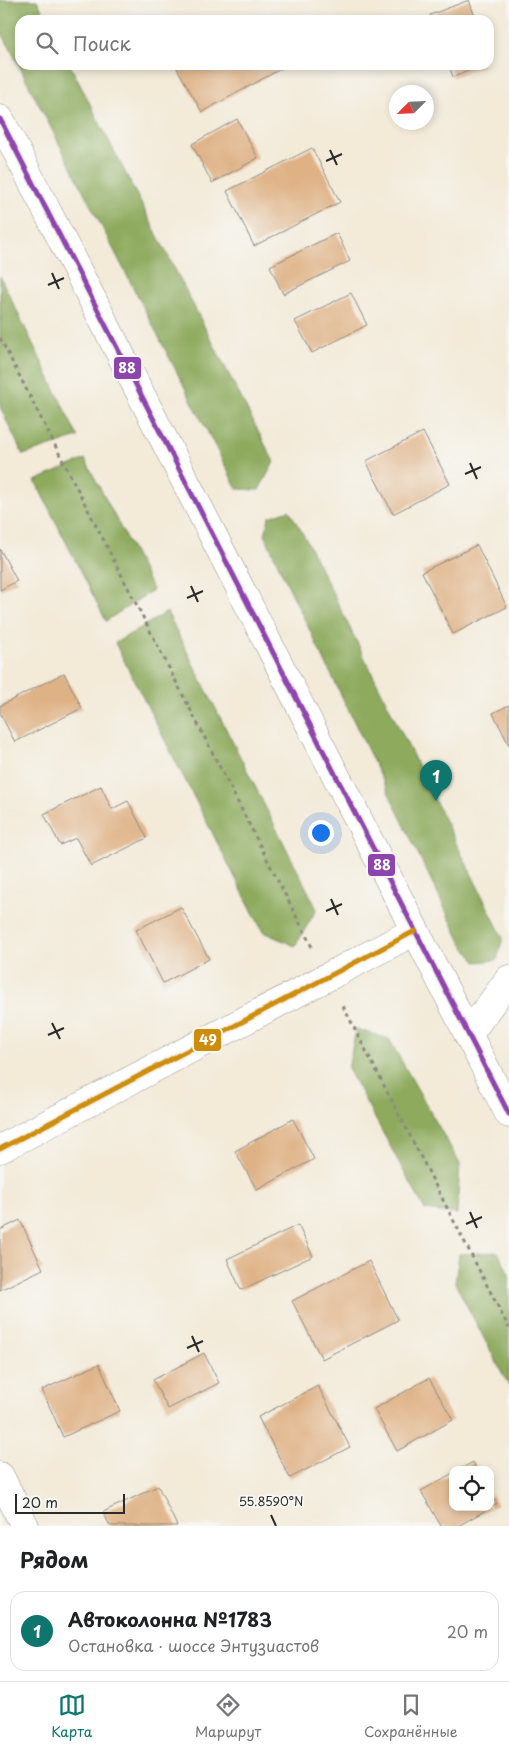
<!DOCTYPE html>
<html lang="ru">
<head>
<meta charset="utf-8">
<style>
  :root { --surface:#fff; --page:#f2f2f2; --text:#202124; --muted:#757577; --line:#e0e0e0; --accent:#0f766e }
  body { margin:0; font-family:"Playpen Sans",sans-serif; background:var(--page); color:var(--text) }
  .controls { position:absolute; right:15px; bottom:15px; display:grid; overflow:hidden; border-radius:10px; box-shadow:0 2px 8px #0003 }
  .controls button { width:45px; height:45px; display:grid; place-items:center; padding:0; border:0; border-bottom:1px solid var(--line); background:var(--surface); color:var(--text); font:25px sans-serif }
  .compass { position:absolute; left:389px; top:85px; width:45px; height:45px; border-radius:50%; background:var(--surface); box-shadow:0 2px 8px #0003; rotate:246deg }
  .scale { position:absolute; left:15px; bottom:12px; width:110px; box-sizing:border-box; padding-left:5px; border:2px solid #2b2b2b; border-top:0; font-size:14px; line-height:18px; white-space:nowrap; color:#2b2b2b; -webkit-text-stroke:4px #f6f6f2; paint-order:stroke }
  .you { position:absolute; left:320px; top:832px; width:18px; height:18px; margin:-12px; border:4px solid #fff; border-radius:50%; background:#1a73e8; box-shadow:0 0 0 8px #1a73e833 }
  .badge { display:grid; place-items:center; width:32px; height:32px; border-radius:50%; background:var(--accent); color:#fff; font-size:16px; font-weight:700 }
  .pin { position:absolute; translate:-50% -41px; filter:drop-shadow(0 1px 2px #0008) }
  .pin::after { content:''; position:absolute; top:26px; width:18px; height:15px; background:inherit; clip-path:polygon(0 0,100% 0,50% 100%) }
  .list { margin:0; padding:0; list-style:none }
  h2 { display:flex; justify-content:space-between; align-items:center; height:65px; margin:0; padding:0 20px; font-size:21px }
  h2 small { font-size:16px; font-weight:400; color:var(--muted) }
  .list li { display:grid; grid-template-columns:32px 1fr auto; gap:15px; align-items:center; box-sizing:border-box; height:80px; margin:0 10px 10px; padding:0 10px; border:1px solid var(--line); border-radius:15px }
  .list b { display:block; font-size:19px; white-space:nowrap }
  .list p { margin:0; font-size:16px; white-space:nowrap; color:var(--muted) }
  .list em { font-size:16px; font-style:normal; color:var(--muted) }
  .icon { flex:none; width:28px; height:28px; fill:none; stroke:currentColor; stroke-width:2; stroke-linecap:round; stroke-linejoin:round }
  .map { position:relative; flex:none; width:509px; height:1526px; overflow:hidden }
  .search { position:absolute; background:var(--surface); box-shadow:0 2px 8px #0003; left:15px; right:15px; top:15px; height:55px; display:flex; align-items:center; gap:12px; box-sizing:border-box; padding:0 18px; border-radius:15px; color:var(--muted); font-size:19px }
  .sheet { height:155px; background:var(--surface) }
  nav { display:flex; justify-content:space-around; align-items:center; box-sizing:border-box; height:70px; border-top:1px solid var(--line); background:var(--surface); font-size:14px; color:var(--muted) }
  nav a { display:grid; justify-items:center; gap:2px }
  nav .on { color:var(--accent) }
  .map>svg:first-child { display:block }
  .forest { fill:#8daa5d; stroke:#5c6a44 }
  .building { fill:#dfb286 }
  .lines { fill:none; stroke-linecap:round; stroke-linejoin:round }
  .street-casing { stroke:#8f8a82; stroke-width:29 }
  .secondary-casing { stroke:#8f8a82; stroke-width:29 }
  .path { stroke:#8f8a82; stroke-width:3; stroke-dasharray:4 4; stroke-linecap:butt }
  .street { stroke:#fff; stroke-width:28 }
  .secondary { stroke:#fff; stroke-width:28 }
  .bus-1-casing { stroke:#f6f6f2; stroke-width:9 }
  .bus-2-casing { stroke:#f6f6f2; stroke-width:9 }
  .bus-1 { stroke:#8e44ad; stroke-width:5 }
  .bus-2 { stroke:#ce8d09; stroke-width:5 }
  .ticks { fill:none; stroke:#2b2b2b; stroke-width:2 }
  .ticks-label { font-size:12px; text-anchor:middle; fill:#2b2b2b; stroke:#f6f6f2; stroke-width:4; stroke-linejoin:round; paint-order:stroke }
  .line-badge { stroke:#f6f6f2; stroke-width:2 }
  .badge-label { font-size:14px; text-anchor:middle; font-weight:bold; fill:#fff }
</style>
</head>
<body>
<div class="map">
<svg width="509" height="1526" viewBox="0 0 509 1526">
  <rect width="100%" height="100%" fill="#f6f6f2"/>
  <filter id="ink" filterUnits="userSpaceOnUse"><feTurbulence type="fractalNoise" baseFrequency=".02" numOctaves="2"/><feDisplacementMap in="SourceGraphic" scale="10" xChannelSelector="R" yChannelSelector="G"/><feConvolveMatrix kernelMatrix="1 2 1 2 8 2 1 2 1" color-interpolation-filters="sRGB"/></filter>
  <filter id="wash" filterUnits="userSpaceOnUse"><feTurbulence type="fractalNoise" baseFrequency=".0096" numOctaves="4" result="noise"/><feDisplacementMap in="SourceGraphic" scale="20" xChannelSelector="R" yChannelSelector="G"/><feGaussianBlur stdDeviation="1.12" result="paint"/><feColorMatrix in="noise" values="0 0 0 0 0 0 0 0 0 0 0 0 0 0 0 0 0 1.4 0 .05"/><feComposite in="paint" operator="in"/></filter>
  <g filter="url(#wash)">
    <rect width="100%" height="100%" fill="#f3ead8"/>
    <path class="forest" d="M0,0H37L47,20H20V65H70L274,462L259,490L237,489L0,29Z
      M0,276L78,437L23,455L0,407Z
      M85,459L153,590L106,621L35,481Z
      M289,510L306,539L503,938L497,960L476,962L461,942L281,571L265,535L269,517Z
      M167,612L317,909L295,946L263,932L115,643Z
      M356,1029L389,1039L460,1164L457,1214L425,1210L348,1069Z
      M498,1252L509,1274V1386L455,1283L459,1254Z"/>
    <g id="blocks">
      <path class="building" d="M469,0L476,20H432L430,15Z
        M262,15L264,20H254Z
        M175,65H288L202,112Z
        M449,65H484L453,77Z
        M237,119L258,158L212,183L192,144Z
        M312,148L340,202L254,246L227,191Z
        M337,233L350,261L283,294L270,266Z
        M351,293L367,325L312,353L295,321Z
        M423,432L450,484L393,514L366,461Z
        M477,545L507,607L453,634L422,572Z
        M0,549L17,581L0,590Z
        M64,673L82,708L15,742L0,713V706Z
        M509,705V745L493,713Z
        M101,786L112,809L128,801L147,838L91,866L76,838L60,845L44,814Z
        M181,907L209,959L163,983L136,930Z
        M293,1119L314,1159L257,1190L235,1151Z
        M20,1220L43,1269L0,1290V1230Z
        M298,1225L313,1256L241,1290L227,1259Z
        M369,1261L398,1320L322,1359L292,1301Z
        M204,1353L219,1383L168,1409L153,1380Z
        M99,1364L120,1411L63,1437L42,1390Z
        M429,1378L453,1420L397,1451L374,1409Z
        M318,1386L350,1447L290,1478L258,1417Z
        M473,1462L477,1470H459Z
        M453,1473V1507H490V1493L497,1504L458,1526H441L421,1491Z
        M158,1486L177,1526H110L103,1512Z"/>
    </g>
  </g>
  <g filter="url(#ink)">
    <use href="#blocks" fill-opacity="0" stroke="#8f8a82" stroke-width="1"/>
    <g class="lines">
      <defs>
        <path id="street" d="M468,1035L509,979
          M0,1149L415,931
          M0,1476L25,1526"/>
        <path id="secondary" d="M0,119L509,1114"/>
      </defs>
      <use href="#street" class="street-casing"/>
      <use href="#secondary" class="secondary-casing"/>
      <path class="path" d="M0,338L312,947
        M343,1006L509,1328"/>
      <use href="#street" class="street"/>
      <use href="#secondary" class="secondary"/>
      <defs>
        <path id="bus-1" d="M0,119L509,1114"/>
        <path id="bus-2" d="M0,1149L415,931"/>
      </defs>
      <use href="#bus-1" class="bus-1-casing"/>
      <use href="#bus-2" class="bus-2-casing"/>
      <use href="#bus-1" class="bus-1"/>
      <use href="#bus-2" class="bus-2"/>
    </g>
  </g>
  <path class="ticks" d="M330,150L337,165M326,161L342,154M52,273L59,289M48,285L64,278M470,463L477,479M465,474L481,467M191,586L198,602M187,598L203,591M331,899L338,915M326,911L342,904M52,1023L60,1039M48,1035L64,1028M470,1212L477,1228M466,1224L482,1217M192,1336L199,1352M187,1348L203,1341M271,1515L276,1526"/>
  <g class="ticks-label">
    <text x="271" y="1506">55.8590°N</text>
  </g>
  <g class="line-badge">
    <rect x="113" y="356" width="29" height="24" rx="5" fill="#8e44ad"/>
    <rect x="367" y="853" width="29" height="24" rx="5" fill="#8e44ad"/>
    <rect x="193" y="1028" width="29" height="24" rx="5" fill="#ce8d09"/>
  </g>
  <g class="badge-label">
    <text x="127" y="373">88</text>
    <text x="382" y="870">88</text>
    <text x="208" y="1045">49</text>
  </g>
</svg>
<div class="controls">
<button><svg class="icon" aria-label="locate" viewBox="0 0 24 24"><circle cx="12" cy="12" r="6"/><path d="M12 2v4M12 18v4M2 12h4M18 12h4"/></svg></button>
</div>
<svg class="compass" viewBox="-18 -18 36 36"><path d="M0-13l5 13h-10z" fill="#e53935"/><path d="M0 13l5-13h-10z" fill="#757577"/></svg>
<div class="scale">20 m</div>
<div class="you"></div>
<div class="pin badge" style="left:436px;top:801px">1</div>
<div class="search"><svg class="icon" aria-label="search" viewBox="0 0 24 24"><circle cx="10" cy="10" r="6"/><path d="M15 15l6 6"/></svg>Поиск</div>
</div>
<section class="sheet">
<h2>Рядом<small></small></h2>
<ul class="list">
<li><span class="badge">1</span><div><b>Автоколонна №1783</b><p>Остановка · шоссе Энтузиастов</p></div><em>20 m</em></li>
</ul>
</section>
<nav>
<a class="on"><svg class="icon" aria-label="map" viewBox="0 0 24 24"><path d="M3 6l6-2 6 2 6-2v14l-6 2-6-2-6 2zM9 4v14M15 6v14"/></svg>Карта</a>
<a><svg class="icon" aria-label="directions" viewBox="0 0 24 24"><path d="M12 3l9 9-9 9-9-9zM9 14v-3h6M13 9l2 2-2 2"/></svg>Маршрут</a>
<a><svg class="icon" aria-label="saved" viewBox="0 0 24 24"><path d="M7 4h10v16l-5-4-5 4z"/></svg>Сохранённые</a>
</nav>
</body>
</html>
